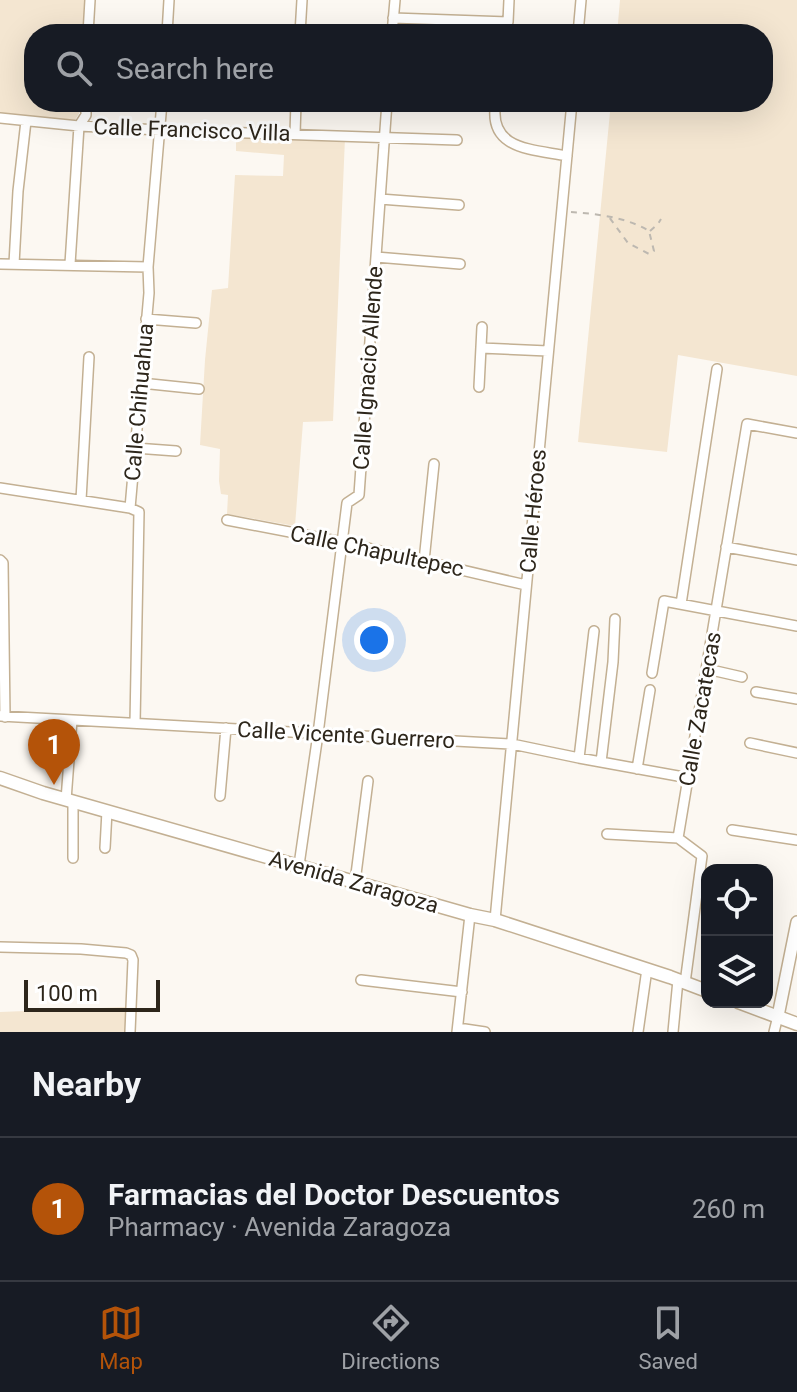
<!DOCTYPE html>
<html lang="en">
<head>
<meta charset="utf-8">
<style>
  :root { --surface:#171b24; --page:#20242c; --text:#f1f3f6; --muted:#9ea1a6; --line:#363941; --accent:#b45309 }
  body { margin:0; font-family:Roboto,sans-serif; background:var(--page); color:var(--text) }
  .controls { position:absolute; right:24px; bottom:24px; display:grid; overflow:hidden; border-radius:16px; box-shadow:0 8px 32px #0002 }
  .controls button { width:72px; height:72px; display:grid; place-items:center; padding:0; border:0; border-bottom:2px solid var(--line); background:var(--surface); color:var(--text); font:40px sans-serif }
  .scale { position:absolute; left:24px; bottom:20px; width:136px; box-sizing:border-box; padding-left:8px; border:4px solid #2d261b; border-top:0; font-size:22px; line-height:28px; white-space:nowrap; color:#2d261b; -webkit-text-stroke:6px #fff; paint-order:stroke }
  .you { position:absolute; left:374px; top:640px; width:28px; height:28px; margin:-20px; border:6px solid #fff; border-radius:50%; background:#1a73e8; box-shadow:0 0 0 12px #1a73e833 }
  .badge { display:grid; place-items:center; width:52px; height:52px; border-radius:50%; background:var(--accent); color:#fff; font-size:26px; font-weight:700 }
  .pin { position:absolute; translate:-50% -66px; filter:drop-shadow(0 2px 4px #0008) }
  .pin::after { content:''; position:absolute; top:42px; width:28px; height:24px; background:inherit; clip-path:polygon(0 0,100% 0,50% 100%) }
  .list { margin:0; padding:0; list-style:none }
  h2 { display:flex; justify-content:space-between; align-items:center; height:104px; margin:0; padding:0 32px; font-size:34px }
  h2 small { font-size:26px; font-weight:400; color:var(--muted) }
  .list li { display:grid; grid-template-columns:52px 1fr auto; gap:24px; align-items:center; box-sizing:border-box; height:144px; padding:0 32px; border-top:2px solid var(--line) }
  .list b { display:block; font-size:30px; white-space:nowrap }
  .list p { margin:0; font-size:26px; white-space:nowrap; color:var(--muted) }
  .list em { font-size:26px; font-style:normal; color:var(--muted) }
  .icon { flex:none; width:44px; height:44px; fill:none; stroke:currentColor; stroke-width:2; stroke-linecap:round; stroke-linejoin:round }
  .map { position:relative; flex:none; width:797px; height:1032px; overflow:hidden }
  .search { position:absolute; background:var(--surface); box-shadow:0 8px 32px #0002; left:24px; right:24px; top:24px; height:88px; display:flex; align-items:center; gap:20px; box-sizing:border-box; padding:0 28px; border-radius:32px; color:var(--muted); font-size:30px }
  .sheet { height:248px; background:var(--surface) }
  nav { display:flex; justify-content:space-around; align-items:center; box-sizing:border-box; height:112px; border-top:2px solid var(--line); background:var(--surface); font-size:22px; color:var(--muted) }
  nav a { display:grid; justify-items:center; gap:4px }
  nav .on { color:var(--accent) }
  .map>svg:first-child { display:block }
  .green { fill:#f4e6d1 }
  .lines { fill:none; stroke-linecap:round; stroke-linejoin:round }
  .minor-casing { stroke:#c3b093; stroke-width:12 }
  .tertiary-casing { stroke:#c3b093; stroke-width:14 }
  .secondary-casing { stroke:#c3b093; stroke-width:15 }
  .path { stroke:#bdb8b0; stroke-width:2; stroke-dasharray:6 6; stroke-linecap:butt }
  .minor { stroke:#fff; stroke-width:9 }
  .tertiary { stroke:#fff; stroke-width:11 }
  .secondary { stroke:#fff; stroke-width:12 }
  .labels { text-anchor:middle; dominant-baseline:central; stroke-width:6; stroke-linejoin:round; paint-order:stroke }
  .street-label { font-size:22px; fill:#2d261b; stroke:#fff }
</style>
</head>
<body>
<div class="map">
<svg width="797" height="1032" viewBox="0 0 797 1032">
  <rect width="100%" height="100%" fill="#fcf8f2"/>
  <path class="green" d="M0,0H86L85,34H34V102H81V110L75,120L0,115Z
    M620,0H797V376L678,355L667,452L578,442L611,102H763V34H617Z
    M236,137L345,138L333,421L303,422L295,526L227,514L228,495L221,494L219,481L220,449L200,445L205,360L212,290L228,288L235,175L283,176L284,155L236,151Z
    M125,1007L126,1032H0V1012Z"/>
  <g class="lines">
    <defs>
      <path id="minor" d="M393,18L508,22L509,0
        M88,34L90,0
        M167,34L169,0
        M300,34L302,0
        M392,34L395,0
        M578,34L581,0
        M496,102C487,150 532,149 567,156
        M0,118L79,126L160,130L457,140
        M295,134L296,102
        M380,199L459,205
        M376,257L460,264
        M0,264L148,267
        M14,264L18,191L26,121
        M70,264L79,126L86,115V102
        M146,319L196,323
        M481,348L548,351
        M141,383L199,389
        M479,387L482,327
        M135,448L176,451
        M0,488L130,508L139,512L135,723
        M81,500L89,357
        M130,508L149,293L148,267L162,102
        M227,520L342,542L526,585
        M726,547L797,560
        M0,560L3,563L5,717
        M424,561L434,464
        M681,604L717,369
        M707,669L742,677
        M652,673L664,601L797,626
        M756,692L797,699
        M0,716L512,744L579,758L689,778
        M750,743L797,753
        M579,758L594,631
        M601,762L613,662L615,619
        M637,769L650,690
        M220,796L226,728
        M66,800L72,720
        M73,801V858
        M732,830L797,840
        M607,834L678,838
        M105,848L107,811
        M299,865L318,734L347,503L359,495L387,102
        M355,882L368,781
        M495,920L572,102
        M0,947L81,949L126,953L131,955L133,960L130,1032
        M361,980L462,992
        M685,983L702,856L678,838L747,424L797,433
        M458,1028L485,1032
        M457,1032L470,915
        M638,1032L647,969
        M673,1032L678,980
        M774,1032L778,1016"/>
      <path id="tertiary" d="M778,1016L797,922"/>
      <path id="secondary" d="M0,778L43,793L470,915L495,920L670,977L707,991
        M738,1002L797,1024"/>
    </defs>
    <use href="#minor" class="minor-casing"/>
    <use href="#tertiary" class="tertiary-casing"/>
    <use href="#secondary" class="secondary-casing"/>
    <path class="path" d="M571,212C597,214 626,217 649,231L654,251L649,254L628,243L609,217
      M650,231L658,224L661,219"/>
    <use href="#minor" class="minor"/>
    <use href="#tertiary" class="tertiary"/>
    <use href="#secondary" class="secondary"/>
  </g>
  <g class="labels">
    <g class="street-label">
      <text transform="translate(192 130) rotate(2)">Calle Francisco Villa</text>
      <text transform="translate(368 368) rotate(-86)">Calle Ignacio Allende</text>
      <text transform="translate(139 402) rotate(-85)">Calle Chihuahua</text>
      <text transform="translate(533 511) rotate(-85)">Calle Héroes</text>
      <text transform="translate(377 551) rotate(12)">Calle Chapultepec</text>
      <text transform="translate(700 709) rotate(-80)">Calle Zacatecas</text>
      <text transform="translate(346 735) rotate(3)">Calle Vicente Guerrero</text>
      <text transform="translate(354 882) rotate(16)">Avenida Zaragoza</text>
    </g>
  </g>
</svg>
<div class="controls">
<button><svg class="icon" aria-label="locate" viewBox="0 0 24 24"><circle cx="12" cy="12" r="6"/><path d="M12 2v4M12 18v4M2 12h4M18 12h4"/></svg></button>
<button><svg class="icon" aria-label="layers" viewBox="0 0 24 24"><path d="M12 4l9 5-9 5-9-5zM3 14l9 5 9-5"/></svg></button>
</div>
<div class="scale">100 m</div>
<div class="you"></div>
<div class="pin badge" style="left:54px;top:785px">1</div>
<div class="search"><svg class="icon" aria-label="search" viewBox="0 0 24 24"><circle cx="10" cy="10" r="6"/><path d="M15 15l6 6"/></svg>Search here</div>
</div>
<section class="sheet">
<h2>Nearby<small></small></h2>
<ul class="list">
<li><span class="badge">1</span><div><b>Farmacias del Doctor Descuentos</b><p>Pharmacy · Avenida Zaragoza</p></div><em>260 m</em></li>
</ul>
</section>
<nav>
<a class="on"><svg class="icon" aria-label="map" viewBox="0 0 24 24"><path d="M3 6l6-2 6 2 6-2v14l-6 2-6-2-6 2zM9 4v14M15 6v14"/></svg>Map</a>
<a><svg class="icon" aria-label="directions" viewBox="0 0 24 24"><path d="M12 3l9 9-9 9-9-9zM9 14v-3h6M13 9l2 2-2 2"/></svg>Directions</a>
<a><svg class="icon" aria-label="saved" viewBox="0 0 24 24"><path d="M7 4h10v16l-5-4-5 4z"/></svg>Saved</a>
</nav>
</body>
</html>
